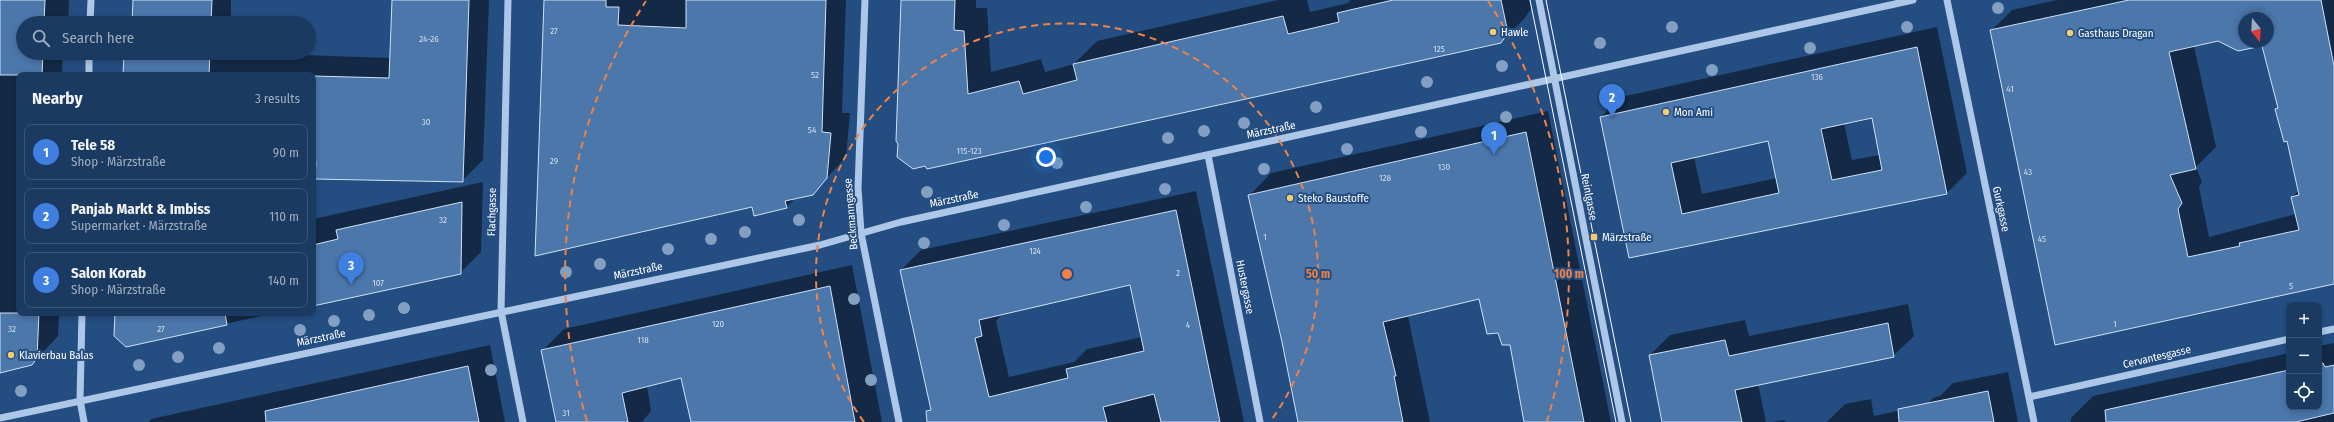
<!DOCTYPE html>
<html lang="en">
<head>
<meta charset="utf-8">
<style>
  :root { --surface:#1b3a62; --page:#244168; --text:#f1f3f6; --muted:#a0adbe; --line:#395477; --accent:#ea580c }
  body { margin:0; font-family:"Fira Sans Condensed",sans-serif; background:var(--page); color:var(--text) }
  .controls { position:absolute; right:12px; bottom:12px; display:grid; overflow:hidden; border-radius:8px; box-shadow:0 2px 6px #0003 }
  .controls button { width:36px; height:36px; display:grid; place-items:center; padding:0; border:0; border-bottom:1px solid var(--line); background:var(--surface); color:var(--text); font:20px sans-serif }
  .compass { position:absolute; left:2238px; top:12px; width:36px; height:36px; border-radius:50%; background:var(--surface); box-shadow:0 2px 6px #0003; rotate:162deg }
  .you { position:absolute; left:1046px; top:157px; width:14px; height:14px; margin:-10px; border:3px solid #fff; border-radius:50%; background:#1a73e8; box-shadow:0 0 0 6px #1a73e833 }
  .badge { display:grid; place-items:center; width:26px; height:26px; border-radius:50%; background:var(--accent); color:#fff; font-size:13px; font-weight:700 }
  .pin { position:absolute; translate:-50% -33px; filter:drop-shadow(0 1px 2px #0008) }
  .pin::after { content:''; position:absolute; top:21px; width:14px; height:12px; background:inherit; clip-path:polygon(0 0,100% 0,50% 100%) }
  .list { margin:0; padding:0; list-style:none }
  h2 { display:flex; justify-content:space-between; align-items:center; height:52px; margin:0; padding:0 16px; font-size:17px }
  h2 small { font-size:13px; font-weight:400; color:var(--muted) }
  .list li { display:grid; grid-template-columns:26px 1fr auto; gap:12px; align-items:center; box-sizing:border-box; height:56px; margin:0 8px 8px; padding:0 8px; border:1px solid var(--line); border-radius:8px }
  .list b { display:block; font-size:15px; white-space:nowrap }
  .list p { margin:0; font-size:13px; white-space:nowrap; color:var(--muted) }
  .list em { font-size:13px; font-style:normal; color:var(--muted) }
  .icon { flex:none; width:22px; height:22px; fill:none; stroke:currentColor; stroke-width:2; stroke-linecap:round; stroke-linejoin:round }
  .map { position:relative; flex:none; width:2334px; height:422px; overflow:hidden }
  .search { position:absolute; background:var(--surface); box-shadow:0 2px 6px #0003; left:16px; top:16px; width:300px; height:44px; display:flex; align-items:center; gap:10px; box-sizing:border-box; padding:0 14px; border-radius:22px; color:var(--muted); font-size:15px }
  .panel { position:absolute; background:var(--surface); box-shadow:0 2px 6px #0003; left:16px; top:72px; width:300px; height:244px; border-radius:8px }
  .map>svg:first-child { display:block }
  .shadow { fill:#0007; fill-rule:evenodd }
  .building { fill:#4c77ab; stroke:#d0e1f6; fill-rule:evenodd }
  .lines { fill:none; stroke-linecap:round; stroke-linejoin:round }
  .minor { stroke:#acc7e7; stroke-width:7 }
  .tram { stroke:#fff; stroke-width:1 }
  .tree { fill:#839fc2 }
  .ring { fill:none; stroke:#ee8249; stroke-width:2; stroke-dasharray:7 5 }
  .poi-dot { fill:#f2cc70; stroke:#244e82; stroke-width:1.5 }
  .labels { text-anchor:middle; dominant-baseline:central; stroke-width:4; stroke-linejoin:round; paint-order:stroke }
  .number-label { font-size:9px; fill:#d2ddea }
  .poi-label { font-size:11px; fill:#fff; stroke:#244e82; text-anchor:start }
  .street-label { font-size:11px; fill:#fff; stroke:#244e82 }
  .centre { fill:#ee8249; stroke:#244e82; stroke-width:2 }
  .ring-label { font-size:12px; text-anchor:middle; font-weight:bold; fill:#ee8249; stroke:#244e82; stroke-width:4; stroke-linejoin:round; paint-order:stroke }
</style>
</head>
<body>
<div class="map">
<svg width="2334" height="422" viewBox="0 0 2334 422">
  <rect width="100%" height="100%" fill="#244e82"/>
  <path class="shadow" d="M0,0H69L68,23H23V53H63L62,75H19V313H59L58,336L31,365L0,372Z
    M134,0H231V23H126L134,16Z
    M393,0H489L483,160L462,181L313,178V75H124L125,53H249L390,58Z
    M544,0H846L842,113H850L846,157L812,194L796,197L787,207L752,206Z
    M902,0H976V8H987L991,72L1041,59L1045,72L1074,64L1097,41L1278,0H1307L1310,12L1348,3L1351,0H1529L1531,9L1524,19L1501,42L928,168Z
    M2057,0H2334V283L2056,344L1991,31L2012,10ZM2244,18H2268V42H2244ZM2218,40L2263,44L2279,107L2276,109L2288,139L2299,190L2292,197L2296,214L2209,237L2199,187L2202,182L2196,167L2216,147L2194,46Z
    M1937,27L1967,173L1947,193L1630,256L1601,117L1621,97ZM1873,117L1880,155L1852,160L1844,123ZM1769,140L1777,178L1702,194L1694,157Z
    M1548,111L1611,422H1522L1525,420L1510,343L1499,332L1480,298L1408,316L1430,422H1299L1283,342L1249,196L1271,173Z
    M483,182L481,252L460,273L313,305V219Z
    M1196,191L1244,422H935L901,270L921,250ZM1131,284L1142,337L1087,349L1074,362L1009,377L996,321L1002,314Z
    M852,265L882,422H692L682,377L647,386L651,411L642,422H557L542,351L564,329Z
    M1908,304L1914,336L1893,356L1758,384L1766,422H1663L1650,355L1670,335L1745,320L1749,336Z
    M116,313H276L127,345Z
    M2334,343V422H2071V418L2093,396L2289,353V407H2319V346Z
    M490,345L505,422H149L151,419Z
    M2008,372L2018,422H1827L1845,404L1871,399L1874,416L1926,405L1933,398L1940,396L1953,383Z
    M1783,420L1787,422H1772Z"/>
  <path class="building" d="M0,0H45L44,23H23V53H43L42,75H0Z
    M133,0H212L211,23H132Z
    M392,0H469L463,182L315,179L316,162L313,161V76L389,78Z
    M544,0H606V7H619L618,25L686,28V0H826L822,132L831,133L827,178L813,195L785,201L787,208L754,216L752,207L535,256Z
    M901,0H955L954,30L964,31L968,94L1019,81L1023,94L1077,80L1073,64L1283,16L1288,34L1339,22L1337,13L1393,0H1501L1508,33L1501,43L927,169L925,166L913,169L897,157L898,144L896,141Z
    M2129,0H2321L2334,66V284L2055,345L1990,30ZM2244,18H2268V42H2244ZM2218,41L2238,51L2262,46L2278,108L2275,109L2284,142L2287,141L2299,195L2291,197L2299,230L2239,243L2240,246L2188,257L2178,209L2182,203L2170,175L2196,169L2169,52Z
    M1917,47L1947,194L1629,258L1600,117ZM1872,118L1882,170L1832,180L1821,129ZM1768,141L1779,193L1682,214L1671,163Z
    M124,53H210L209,75H123Z
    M1526,132L1584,422H1524L1510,345H1502L1498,333L1487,334L1479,299L1383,322L1396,376H1394L1403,422H1298L1282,342L1248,195Z
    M462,202L461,274L313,306V245L338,239L336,230Z
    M1176,210L1220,422H1161L1154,394L1103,407L1107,422H927L926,411L931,410L900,270ZM1130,285L1144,351L1066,369L1068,378L989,397L975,338L982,336L979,320Z
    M830,286L855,422H691L681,378L622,393L628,422H556L541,350Z
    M0,313H39L37,358L32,365L0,373Z
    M115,313H225L227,325L126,347L114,336Z
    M1888,323L1894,357L1735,390L1742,422H1662L1649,355L1725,340L1729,356Z
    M2323,363L2325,367L2334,365V413L2296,422H2106L2105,410L2289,370V407H2319V364Z
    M468,366L479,422H266L265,411Z
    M1988,391L1994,422H1899L1898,409Z"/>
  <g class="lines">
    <path class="minor" d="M508,0L501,311L523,422
      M865,0L858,188L861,233L899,422
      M1539,0L1622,422
      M1947,0L2034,422
      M90,23L91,0
      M89,75V53
      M1208,155L1260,422
      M82,313L80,400L84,422
      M2319,332L2334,329
      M2029,397L2289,339
      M0,418L820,245L901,222L1913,0"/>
    <path class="tram" d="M1530,0L1616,422
      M1546,0L1631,422"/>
  </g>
  <g class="tree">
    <circle cx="1998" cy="8" r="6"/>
    <circle cx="1672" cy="27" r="6"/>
    <circle cx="1907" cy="27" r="6"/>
    <circle cx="1600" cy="43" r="6"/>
    <circle cx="1810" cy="48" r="6"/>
    <circle cx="1502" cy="66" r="6"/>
    <circle cx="1712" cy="70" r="6"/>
    <circle cx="1427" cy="82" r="6"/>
    <circle cx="1610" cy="92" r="6"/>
    <circle cx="1316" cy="107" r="6"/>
    <circle cx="1506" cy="117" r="6"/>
    <circle cx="1244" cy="123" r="6"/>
    <circle cx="1204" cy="131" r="6"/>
    <circle cx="1421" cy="132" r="6"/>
    <circle cx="1168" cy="138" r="6"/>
    <circle cx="1347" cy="149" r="6"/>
    <circle cx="1057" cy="163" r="6"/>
    <circle cx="1264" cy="169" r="6"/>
    <circle cx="1165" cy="189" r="6"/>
    <circle cx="927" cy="192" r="6"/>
    <circle cx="1086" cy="207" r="6"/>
    <circle cx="799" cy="220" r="6"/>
    <circle cx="1004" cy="225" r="6"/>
    <circle cx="745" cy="232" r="6"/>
    <circle cx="711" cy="239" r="6"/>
    <circle cx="924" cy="243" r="6"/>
    <circle cx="668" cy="249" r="6"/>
    <circle cx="600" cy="264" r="6"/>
    <circle cx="566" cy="272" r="6"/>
    <circle cx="854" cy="299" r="6"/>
    <circle cx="404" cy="308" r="6"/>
    <circle cx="369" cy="315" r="6"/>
    <circle cx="334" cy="321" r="6"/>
    <circle cx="300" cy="330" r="6"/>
    <circle cx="219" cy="348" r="6"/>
    <circle cx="178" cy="357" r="6"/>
    <circle cx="139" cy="365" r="6"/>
    <circle cx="491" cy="370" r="6"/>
    <circle cx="871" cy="380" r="6"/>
    <circle cx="21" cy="391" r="6"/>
  </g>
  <g class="ring">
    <path d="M864 422A251 251 0 1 1 1270 422"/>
    <path d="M587 421A502 502 0 0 1 646 1M1488 1A502 502 0 0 1 1547 421"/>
  </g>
  <g class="poi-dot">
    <circle cx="1493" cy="32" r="4"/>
    <circle cx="2070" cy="33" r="4"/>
    <circle cx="1666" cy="112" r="4"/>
    <circle cx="1290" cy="198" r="4"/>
    <rect x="1590" y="233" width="8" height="8" rx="2"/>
    <circle cx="11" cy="355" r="4"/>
  </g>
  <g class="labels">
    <g class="number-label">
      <text x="554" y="31">27</text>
      <text x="429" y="39">24-26</text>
      <text x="1439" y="49">125</text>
      <text x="815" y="75">52</text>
      <text x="1817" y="77">136</text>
      <text x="2010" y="89">41</text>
      <text x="426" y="122">30</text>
      <text x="812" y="130">54</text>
      <text x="969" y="151">115-123</text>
      <text x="554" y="161">29</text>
      <text x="1444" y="167">130</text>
      <text x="2028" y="172">43</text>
      <text x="1385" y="178">128</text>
      <text x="443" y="220">32</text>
      <text x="1265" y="237">1</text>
      <text x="2042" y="239">45</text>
      <text x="1035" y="251">124</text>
      <text x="1178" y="273">2</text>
      <text x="378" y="283">107</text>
      <text x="2291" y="286">5</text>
      <text x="718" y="324">120</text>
      <text x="2115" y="324">1</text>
      <text x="1188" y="325">4</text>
      <text x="12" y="329">32</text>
      <text x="161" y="329">27</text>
      <text x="643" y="340">118</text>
      <text x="566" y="413">31</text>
    </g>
    <g class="poi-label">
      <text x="1501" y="32">Hawle</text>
      <text x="2078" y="33">Gasthaus Dragan</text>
      <text x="1674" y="112">Mon Ami</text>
      <text x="1298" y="198">Steko Baustoffe</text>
      <text x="1602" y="237">Märzstraße</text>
      <text x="19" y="355">Klavierbau Balas</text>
    </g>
    <g class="street-label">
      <text transform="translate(1271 130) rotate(-12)">Märzstraße</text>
      <text transform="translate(1589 197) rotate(79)">Reinlgasse</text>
      <text transform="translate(954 199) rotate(-12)">Märzstraße</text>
      <text transform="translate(2001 209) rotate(78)">Gurkgasse</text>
      <text transform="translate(492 212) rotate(-89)">Flachgasse</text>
      <text transform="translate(851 214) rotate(-95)">Beckmanngasse</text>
      <text transform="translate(638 271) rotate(-12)">Märzstraße</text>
      <text transform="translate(1245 287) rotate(79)">Hustergasse</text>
      <text transform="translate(321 338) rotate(-12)">Märzstraße</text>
      <text transform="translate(2157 357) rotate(-13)">Cervantesgasse</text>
    </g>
  </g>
  <circle cx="1067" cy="274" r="6" class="centre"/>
  <g class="ring-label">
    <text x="1318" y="278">50 m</text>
    <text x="1569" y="278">100 m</text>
  </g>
</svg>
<div class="controls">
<button>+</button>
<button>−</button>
<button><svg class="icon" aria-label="locate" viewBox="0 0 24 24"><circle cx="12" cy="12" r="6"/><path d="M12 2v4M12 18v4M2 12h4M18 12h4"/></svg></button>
</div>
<svg class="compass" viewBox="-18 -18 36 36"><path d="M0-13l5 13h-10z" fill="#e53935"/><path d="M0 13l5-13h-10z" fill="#a0adbe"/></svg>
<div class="you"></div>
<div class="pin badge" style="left:1494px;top:155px;background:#3f7fe0">1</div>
<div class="pin badge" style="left:1612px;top:117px;background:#3f7fe0">2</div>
<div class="pin badge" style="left:351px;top:285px;background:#3f7fe0">3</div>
<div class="search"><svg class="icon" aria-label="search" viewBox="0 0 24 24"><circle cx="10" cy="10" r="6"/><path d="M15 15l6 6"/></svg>Search here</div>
<section class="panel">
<h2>Nearby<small>3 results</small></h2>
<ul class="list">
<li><span class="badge" style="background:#3f7fe0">1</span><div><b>Tele 58</b><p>Shop · Märzstraße</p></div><em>90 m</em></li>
<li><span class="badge" style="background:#3f7fe0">2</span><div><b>Panjab Markt &amp; Imbiss</b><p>Supermarket · Märzstraße</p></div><em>110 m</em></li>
<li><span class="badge" style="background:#3f7fe0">3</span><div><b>Salon Korab</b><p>Shop · Märzstraße</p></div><em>140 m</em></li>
</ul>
</section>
</div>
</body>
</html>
